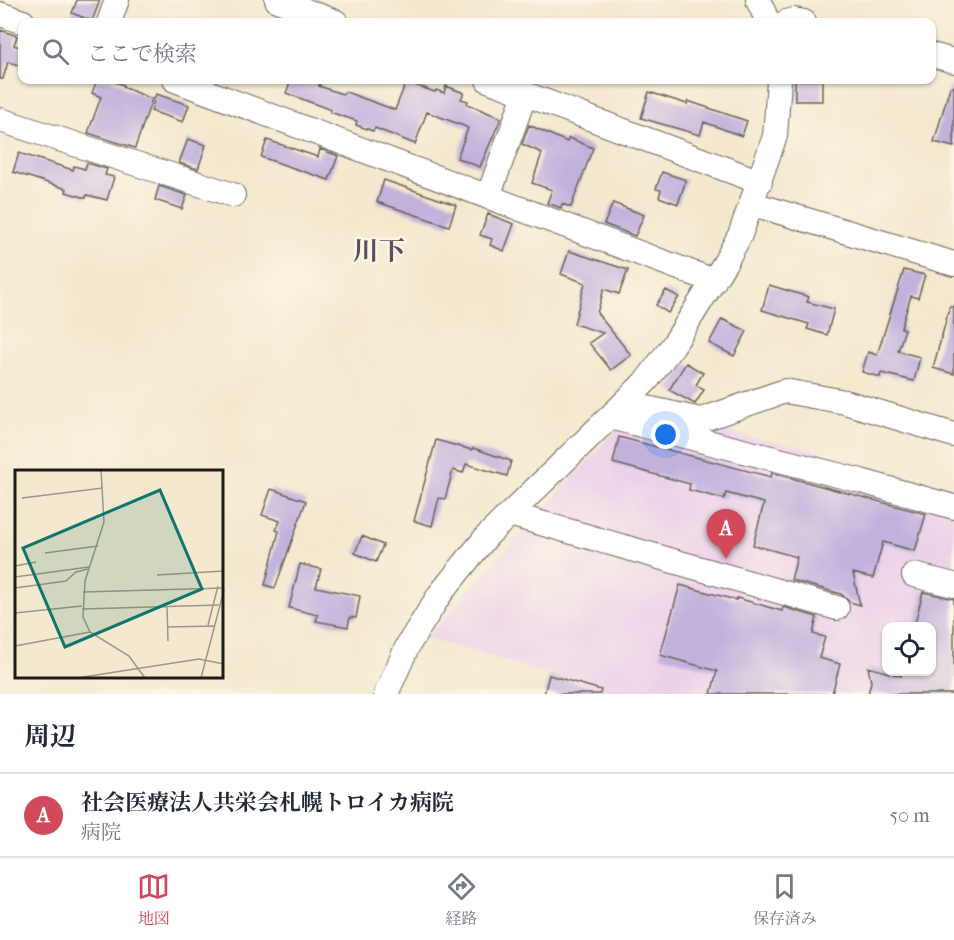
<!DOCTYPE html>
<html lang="ja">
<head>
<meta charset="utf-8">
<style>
  :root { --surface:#fff; --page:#f6f6f7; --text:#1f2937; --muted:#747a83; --line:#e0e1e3; --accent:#d1495b }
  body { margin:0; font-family:"IM FELL French Canon","Noto Serif JP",serif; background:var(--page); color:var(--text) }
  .controls { position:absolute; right:18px; bottom:18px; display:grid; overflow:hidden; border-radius:12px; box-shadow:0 2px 4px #0004 }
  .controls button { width:54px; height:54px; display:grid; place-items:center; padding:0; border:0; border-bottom:2px solid var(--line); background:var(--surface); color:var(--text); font:30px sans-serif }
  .you { position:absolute; left:666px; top:435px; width:21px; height:21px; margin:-15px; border:4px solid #fff; border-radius:50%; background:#1a73e8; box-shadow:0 0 0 9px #1a73e833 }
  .badge { display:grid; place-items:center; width:39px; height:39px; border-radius:50%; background:var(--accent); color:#fff; font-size:20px; font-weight:700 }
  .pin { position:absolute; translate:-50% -50px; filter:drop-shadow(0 2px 3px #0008) }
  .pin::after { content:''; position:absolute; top:32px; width:21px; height:18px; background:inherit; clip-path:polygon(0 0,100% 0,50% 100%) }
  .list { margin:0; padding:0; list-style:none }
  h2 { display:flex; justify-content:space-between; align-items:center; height:78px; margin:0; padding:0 24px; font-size:26px }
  h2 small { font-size:20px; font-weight:400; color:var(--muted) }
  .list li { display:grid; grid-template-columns:39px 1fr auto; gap:18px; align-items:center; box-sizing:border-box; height:84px; padding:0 24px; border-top:2px solid var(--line) }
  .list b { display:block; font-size:22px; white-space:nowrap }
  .list p { margin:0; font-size:20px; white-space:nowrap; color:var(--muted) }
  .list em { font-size:20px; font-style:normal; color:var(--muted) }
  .icon { flex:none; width:33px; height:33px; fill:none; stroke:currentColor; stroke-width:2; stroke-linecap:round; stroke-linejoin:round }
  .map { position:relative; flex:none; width:954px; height:694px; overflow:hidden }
  .search { position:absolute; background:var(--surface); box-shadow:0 2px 4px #0004; left:18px; right:18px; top:18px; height:66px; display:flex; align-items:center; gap:15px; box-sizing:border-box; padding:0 21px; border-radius:12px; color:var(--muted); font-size:22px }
  .sheet { height:162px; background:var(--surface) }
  nav { display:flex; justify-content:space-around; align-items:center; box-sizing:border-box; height:84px; border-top:2px solid var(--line); background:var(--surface); font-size:16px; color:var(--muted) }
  nav a { display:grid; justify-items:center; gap:3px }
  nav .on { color:var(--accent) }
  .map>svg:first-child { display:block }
  .built { fill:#edd1e9; fill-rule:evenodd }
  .building { fill:#c1b2dd }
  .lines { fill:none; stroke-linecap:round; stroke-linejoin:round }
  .minor-casing { stroke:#68635a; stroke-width:26 }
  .minor { stroke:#fff; stroke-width:24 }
  .labels { text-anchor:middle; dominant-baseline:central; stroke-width:5; stroke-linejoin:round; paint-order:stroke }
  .quarter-label { font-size:26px; font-weight:bold; fill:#565060; stroke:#fcf5e5 }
  .inset-road { fill:none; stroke:#9e9687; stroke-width:1.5 }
  .view { fill:#0f766e; fill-opacity:0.15; stroke:#0f766e; stroke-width:3 }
  .inset-edge { fill:none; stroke:#1c1c1c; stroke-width:3 }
</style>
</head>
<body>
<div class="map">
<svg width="954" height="694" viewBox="0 0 954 694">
  <rect width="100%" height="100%" fill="#fcf5e5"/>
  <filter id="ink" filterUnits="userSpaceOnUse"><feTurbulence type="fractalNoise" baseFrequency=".0167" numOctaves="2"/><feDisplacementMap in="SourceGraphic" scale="12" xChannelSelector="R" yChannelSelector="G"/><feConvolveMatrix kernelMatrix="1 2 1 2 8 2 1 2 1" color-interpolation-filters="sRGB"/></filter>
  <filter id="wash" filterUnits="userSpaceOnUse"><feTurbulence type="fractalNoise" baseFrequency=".008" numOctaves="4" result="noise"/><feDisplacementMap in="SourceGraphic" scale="24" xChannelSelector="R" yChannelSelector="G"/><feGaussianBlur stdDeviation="1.35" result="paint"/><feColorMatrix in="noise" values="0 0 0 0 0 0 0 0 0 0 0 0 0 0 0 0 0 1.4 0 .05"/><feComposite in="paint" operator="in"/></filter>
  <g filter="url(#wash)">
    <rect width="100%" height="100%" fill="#f4e8ce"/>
    <path class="built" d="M631,413L811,449L954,491V694H619L426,638ZM886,626H932V672H886Z"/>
    <g id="blocks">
      <path class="building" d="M77,0H100L92,21L72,13Z
        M0,30L17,36L14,45L22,48V66L8,62L3,79H0Z
        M97,80H109L124,85L123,87L152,99L135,148L88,133L101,97L92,93Z
        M291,80H321L319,86L342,94L346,92L395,110L406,82L435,92L436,90L444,93L446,86L464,93L461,99L468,101L467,104L501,118L480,167L457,158L468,128L464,126L427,112L415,144L375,128L373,131L356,125L357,121L330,112L331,110L286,93Z
        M795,80H822V101H795Z
        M950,87H954V147L934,142Z
        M649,92L687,104L688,101L747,121L742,136L704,122L700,135L641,118Z
        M156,94L189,105L183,122L151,111Z
        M529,125L567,142L569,138L593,148L571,207L562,204L561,208L547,203L552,190L532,183L542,153L522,144Z
        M188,139L206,145L198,169L179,163Z
        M267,140L318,157L320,149L338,156L329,180L261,157Z
        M19,153L73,170L74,166L85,169L87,163L107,169L105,175L114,177L107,200L87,195L86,198L66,192L67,189L13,172Z
        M662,172L686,180L678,204L659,197L661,190L656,189Z
        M384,180L456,205L449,226L377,202Z
        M159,186L187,195L182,209L155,200Z
        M613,203L644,215L635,236L604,224Z
        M488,214L514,224L504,251L490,245L492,239L480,235Z
        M569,251L628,270L619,294L604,289L597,313L631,355L611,370L589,343L603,333L574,324L585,283L561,274Z
        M904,270L925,275L918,298L911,296L901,328L905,329L898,351L920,357L914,381L881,373L880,377L862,372L868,352L877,355Z
        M769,285L809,297L807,302L834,309L827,335L807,329L809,324L762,310Z
        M666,290L679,297L668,313L656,305Z
        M950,306L954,307V374L933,368Z
        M722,319L747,331L734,356L709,343Z
        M686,363L703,373L696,385L704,390L695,404L669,390Z
        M619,437L771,477L772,473L926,514L915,551L883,542L873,578L853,573L860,605L850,602L841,594L791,580L797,557L753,545L764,503L726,493L724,499L689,490L690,484L613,463Z
        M436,440L472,450L473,448L511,461L507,476L466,464L463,473L453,470L445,499L439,498L432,526L414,521Z
        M271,489L306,501L275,588L265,585L279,531L276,530L280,521L262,515Z
        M362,536L383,545L376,562L355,553Z
        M300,564L321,569L316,587L360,596L356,618L350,617L348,627L316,621L318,615L289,608Z
        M680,585L736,600L737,598L782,611L783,607L817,617L813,634L825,637L819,658L840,664L832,694H711L717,671L660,655Z
        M923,592L954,599V694H868L871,682L868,667L901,676L903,672H932V627H914Z
        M549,675L601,690L600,694H544Z"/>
    </g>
  </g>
  <g filter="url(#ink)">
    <use href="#blocks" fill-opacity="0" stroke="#68635a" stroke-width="1.5"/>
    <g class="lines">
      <defs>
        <path id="minor" d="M277,0L336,22
          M758,0L768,22
          M0,14L23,22
          M109,22L117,0
          M786,22L794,20L804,22
          M932,55L954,61
          M175,80L714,281
          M488,80L760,182
          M0,120L233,195
          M488,197L525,94
          M753,204L954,264
          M624,403L701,420L785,391L845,402L954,435
          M610,417L861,481L954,507
          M509,514L837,608
          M914,575L954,585
          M386,694L408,645L440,594L487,536L624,403L647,380L674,344L726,261L740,235L775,136L779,80"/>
      </defs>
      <use href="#minor" class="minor-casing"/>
      <use href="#minor" class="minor"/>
    </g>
  </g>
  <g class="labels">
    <g class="quarter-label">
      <text x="379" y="251">川下</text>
    </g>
  </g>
  <g transform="translate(15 470)">
    <rect width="208" height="208" fill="#f4e8ce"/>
    <path class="inset-road" d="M86,0L89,52L70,111L68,147L75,162L114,186L130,208M7,28L88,18M30,83L83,76M0,96L21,92M142,105L209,101M0,107L74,97M0,118L51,111L61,102L73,99M68,122L209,118M152,136L153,171M67,139L204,135M0,143L67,136M193,155L203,116M152,157L199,156M0,176L75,162M62,208L184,189L209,194M186,208L209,120"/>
    <path class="view" d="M145,20L187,119L50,177L8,78Z"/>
    <rect width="208" height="208" class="inset-edge"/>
  </g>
</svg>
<div class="controls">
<button><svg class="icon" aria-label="locate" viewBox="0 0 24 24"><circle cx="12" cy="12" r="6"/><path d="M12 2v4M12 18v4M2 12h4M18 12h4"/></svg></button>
</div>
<div class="you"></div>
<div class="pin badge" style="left:726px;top:559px">A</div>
<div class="search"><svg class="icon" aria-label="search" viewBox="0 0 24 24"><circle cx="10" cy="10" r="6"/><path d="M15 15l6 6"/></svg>ここで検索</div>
</div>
<section class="sheet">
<h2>周辺<small></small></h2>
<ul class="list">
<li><span class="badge">A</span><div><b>社会医療法人共栄会札幌トロイカ病院</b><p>病院</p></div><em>50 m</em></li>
</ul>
</section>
<nav>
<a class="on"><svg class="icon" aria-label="map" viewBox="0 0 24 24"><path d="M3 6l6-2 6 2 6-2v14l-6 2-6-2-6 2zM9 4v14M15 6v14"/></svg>地図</a>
<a><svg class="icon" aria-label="directions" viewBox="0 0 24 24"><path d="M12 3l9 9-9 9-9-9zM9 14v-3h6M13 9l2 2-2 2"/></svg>経路</a>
<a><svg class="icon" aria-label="saved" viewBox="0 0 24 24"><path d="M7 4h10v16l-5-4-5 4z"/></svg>保存済み</a>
</nav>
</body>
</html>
